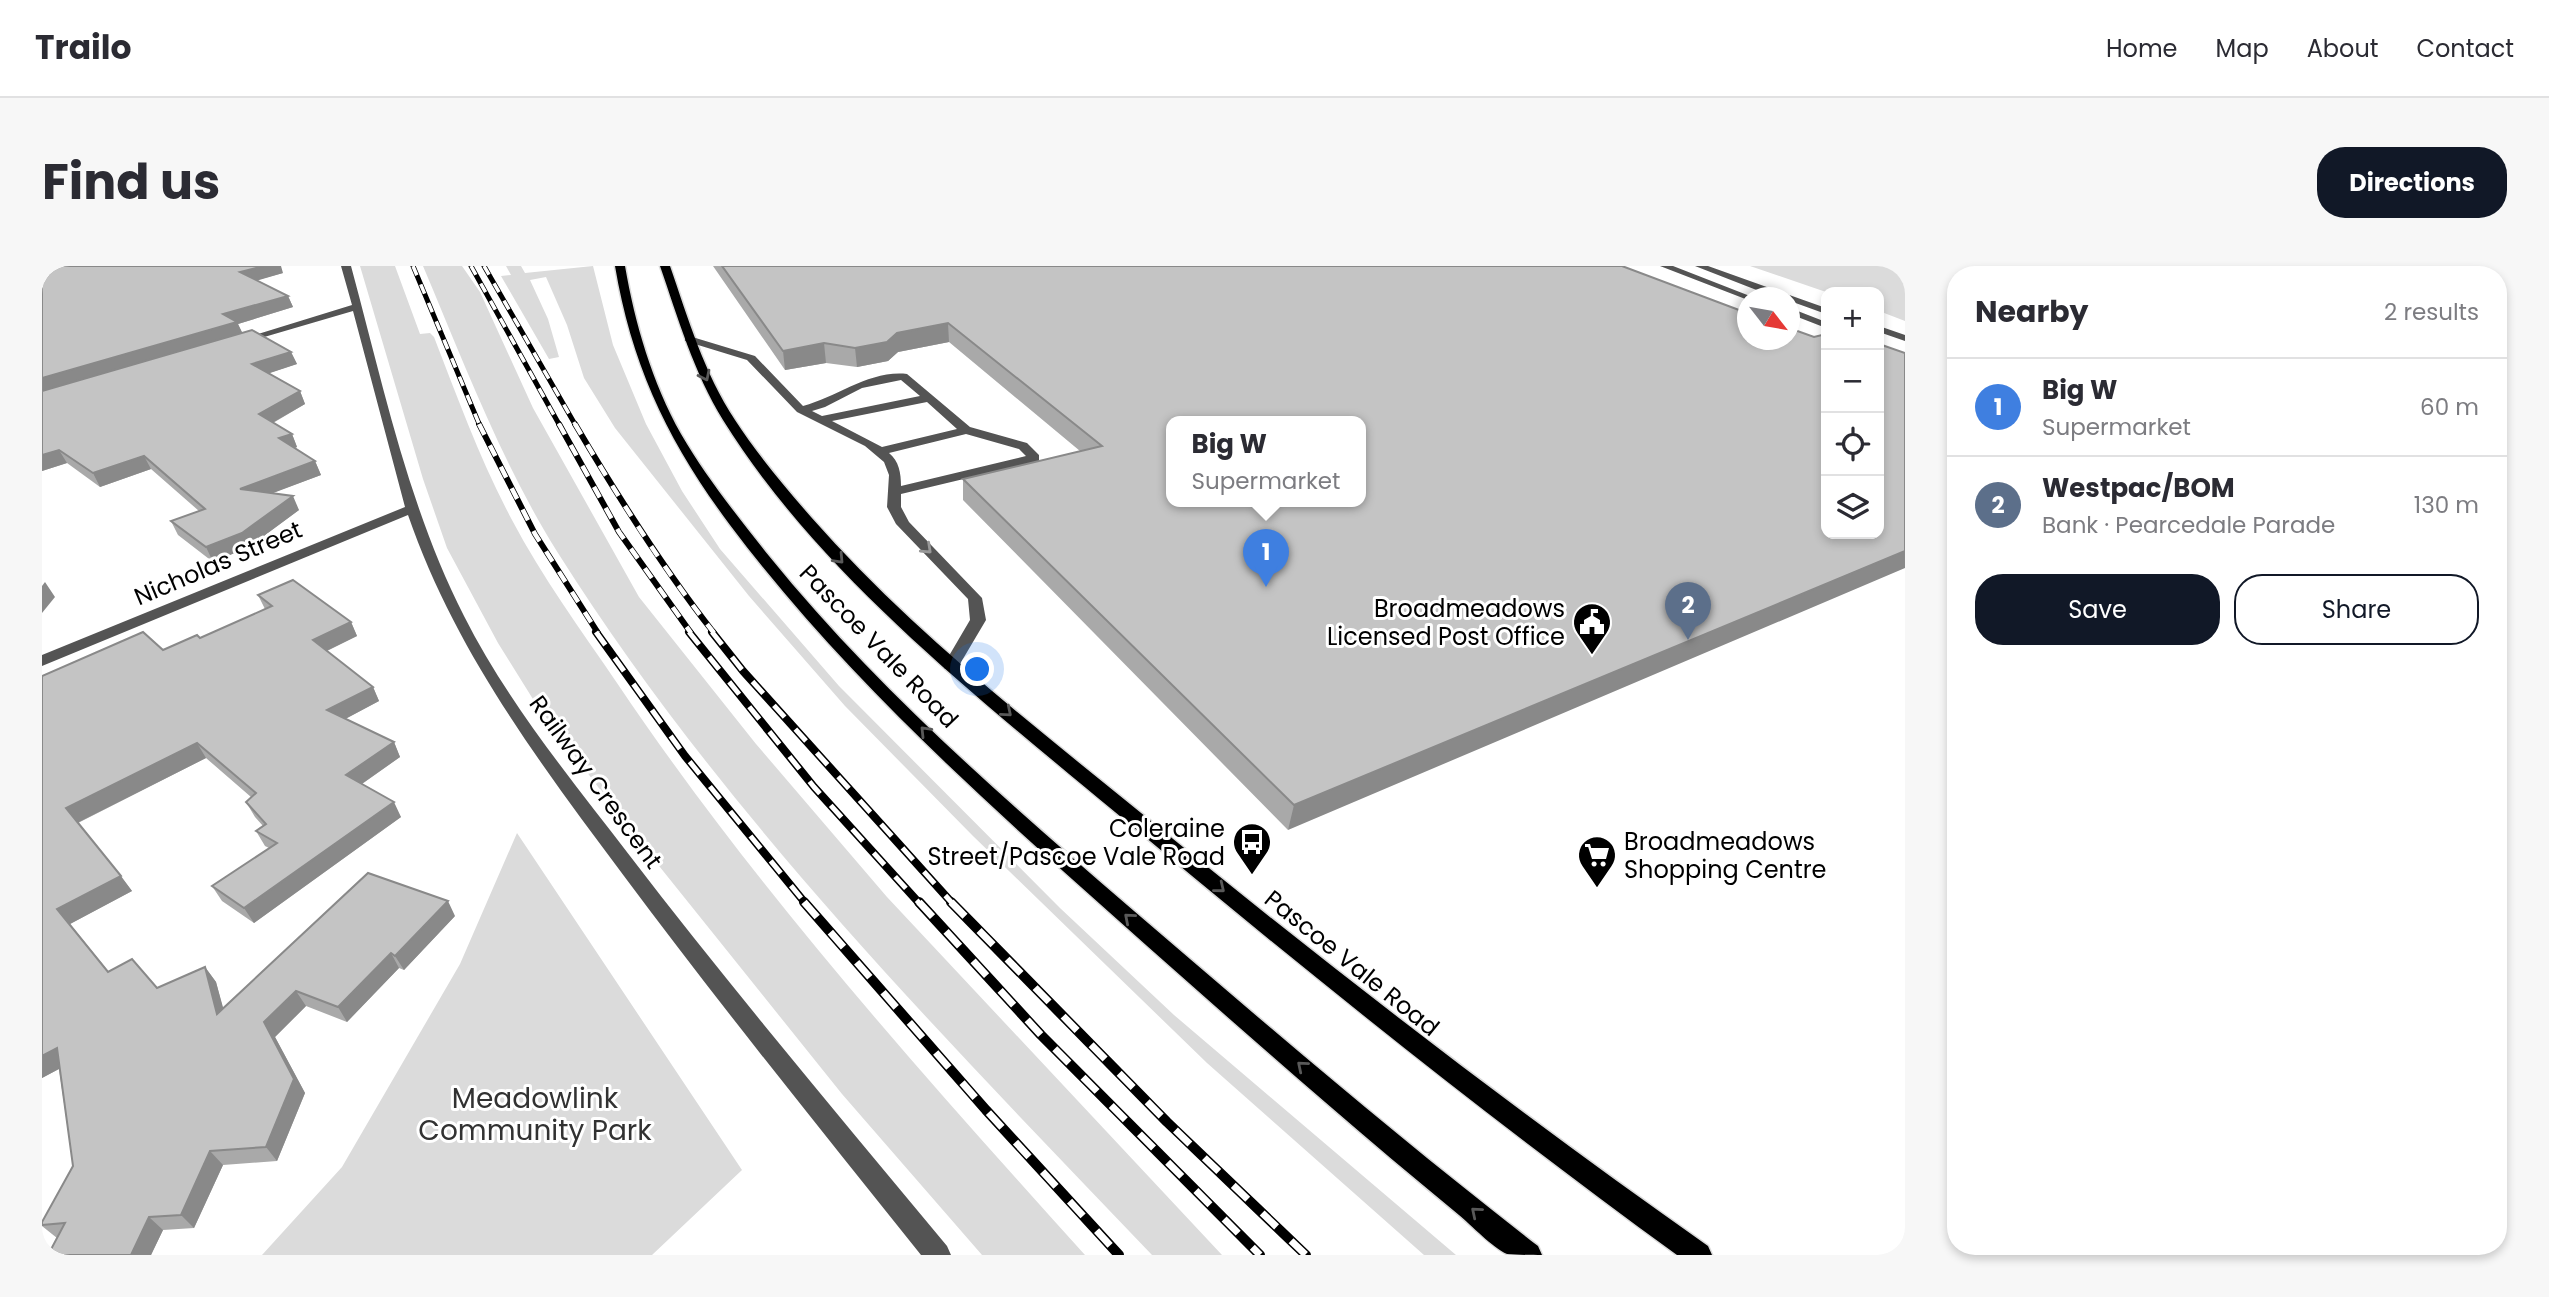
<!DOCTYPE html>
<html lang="en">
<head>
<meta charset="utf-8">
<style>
  :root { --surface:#fff; --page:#f7f7f7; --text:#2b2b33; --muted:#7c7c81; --line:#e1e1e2; --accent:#111827 }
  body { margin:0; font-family:Poppins,sans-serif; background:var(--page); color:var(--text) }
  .controls { position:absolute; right:21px; top:21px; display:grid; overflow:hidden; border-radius:14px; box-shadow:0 4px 10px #0003 }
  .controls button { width:63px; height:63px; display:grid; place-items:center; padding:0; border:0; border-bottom:2px solid var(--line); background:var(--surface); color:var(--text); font:35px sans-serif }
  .compass { position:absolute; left:1695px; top:21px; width:63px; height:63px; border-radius:50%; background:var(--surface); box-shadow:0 4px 10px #0003; rotate:121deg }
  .you { position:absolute; left:936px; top:404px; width:24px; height:24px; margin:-18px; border:5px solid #fff; border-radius:50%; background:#1a73e8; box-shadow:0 0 0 10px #1a73e833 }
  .badge { display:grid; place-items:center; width:46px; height:46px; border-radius:50%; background:var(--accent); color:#fff; font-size:23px; font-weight:700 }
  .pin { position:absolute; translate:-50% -58px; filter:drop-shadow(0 2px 4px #0008) }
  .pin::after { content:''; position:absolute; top:37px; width:24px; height:21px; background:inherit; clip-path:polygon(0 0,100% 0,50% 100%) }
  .popup { position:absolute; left:1124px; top:150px; width:200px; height:91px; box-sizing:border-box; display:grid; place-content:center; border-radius:14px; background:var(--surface); filter:drop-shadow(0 2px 5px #0005); font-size:23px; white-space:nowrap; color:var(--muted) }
  .popup b { font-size:26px; color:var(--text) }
  .popup::after { content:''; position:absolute; left:50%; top:100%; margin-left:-14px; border:14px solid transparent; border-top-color:var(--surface) }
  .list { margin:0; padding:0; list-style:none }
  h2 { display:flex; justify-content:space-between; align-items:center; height:91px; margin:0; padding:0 28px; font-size:30px }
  h2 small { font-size:23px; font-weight:400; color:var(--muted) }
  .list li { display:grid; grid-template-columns:46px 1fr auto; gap:21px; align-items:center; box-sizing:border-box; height:98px; padding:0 28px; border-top:2px solid var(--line) }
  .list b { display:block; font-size:26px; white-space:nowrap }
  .list p { margin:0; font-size:23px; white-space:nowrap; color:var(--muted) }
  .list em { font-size:23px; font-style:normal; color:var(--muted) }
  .actions { display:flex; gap:14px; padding:21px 28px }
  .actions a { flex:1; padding:16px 0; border:2px solid var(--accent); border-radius:28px; text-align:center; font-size:24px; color:var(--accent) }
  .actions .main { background:var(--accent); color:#fff }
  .icon { flex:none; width:38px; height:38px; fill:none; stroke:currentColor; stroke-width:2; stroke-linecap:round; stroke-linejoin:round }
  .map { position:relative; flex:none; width:1863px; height:989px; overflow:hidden; border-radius:28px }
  header { display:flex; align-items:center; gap:42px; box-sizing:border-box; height:98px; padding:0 35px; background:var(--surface); border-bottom:2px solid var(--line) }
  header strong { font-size:33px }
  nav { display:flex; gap:38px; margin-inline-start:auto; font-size:24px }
  .intro { display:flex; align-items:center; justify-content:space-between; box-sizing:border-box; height:168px; padding:0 42px }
  h1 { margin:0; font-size:49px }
  .button { padding:18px 32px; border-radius:28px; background:var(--accent); color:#fff; font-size:24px; font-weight:700 }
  main { display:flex; gap:42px; padding:0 42px }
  aside { flex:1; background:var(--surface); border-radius:28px; box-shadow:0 4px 10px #0003 }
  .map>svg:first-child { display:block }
  .green { fill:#dbdbdb }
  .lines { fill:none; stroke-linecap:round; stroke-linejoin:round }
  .major-casing { stroke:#dbdbdb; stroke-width:3 }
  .minor { fill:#545454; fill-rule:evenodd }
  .major { fill:#000; fill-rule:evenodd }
  .rail-far3-casing { stroke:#000; stroke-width:5 }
  .rail-far2-casing { stroke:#000; stroke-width:6 }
  .rail-far1-casing { stroke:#000; stroke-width:8 }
  .rail-casing { stroke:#000; stroke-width:10 }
  .rail-far3 { stroke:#fff; stroke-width:3.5; stroke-dasharray:10; stroke-linecap:butt }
  .rail-far2 { stroke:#fff; stroke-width:4.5; stroke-dasharray:12; stroke-linecap:butt }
  .rail-far1 { stroke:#fff; stroke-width:5; stroke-dasharray:16; stroke-linecap:butt }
  .rail { stroke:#fff; stroke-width:7; stroke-dasharray:20; stroke-linecap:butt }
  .wall { fill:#a9a9a9 }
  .shaded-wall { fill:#898989 }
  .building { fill:#c4c4c4; stroke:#898989; stroke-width:2; fill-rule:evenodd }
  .oneway { stroke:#595959 }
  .oneway2 { stroke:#989898 }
  .labels { text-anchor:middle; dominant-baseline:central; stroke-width:6; stroke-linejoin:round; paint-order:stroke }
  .street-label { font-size:24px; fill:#000; stroke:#fff }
  .poi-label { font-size:24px; fill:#000; stroke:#fff; text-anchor:end }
  .near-park-label { font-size:28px; fill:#323232; stroke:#fff }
</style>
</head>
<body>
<header>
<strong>Trailo</strong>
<nav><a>Home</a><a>Map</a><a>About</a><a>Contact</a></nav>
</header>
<div class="intro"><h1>Find us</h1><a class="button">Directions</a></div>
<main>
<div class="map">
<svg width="1863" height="989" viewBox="0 0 1863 989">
  <rect width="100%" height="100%" fill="#fff"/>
  <path class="green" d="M318,0H353L378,68L388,67L392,71C416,133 439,196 470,254C500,311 539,364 575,417C713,622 878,806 1043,989H940L800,828L589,565L494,438L456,377L405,282L381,213Z
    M381,0H420L438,26L491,142L597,331L714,478L845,631L1180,989H1110C899,768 680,547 516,287C460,198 422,97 381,0Z
    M464,0H479L483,7L551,0L571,79L604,158L640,225L678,283L797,420L1018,642L1132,749L1414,989H1382L1165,797L931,570L803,440L707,330L573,162L542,112L525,59L504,11L488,14L506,53L517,91L507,93L459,10L469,9Z
    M1708,0H1863V55L1837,45V26H1784Z
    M475,567L700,904L610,989H220L300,901L418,698Z"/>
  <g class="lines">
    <defs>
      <path id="major" d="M573,0H583C593,58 610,116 639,168C664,211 696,251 727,290C832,420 959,530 1085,639C1220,755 1355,871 1496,980L1500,989C1490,989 1474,989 1465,988C1451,982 1429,959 1417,949C1372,912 1327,874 1283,836C1195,760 1108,683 1021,605C902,498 784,387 688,259C627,177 590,101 573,0Z
        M618,0H628C646,52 662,107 693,154C715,188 742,220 769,251C864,359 977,448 1088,538C1276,692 1467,840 1666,980L1670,989H1635C1442,849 1256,699 1073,546C936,432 776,307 681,154C652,107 636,52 618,0Z"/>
    </defs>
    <use href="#major" class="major-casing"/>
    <path class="minor" d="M299,0H309C341,118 366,240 422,350C466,437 529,513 588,590C690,723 798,851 905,980L909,989H879C779,864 678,739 582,610C497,496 413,385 366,249L0,400V389L363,241L311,45L202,77L193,75L310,39Z
      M1618,0H1631L1713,32H1706V34Z
      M1653,0H1666L1784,42V48L1748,35V32H1735Z
      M1748,42L1784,56V62L1748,48Z
      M1837,60L1863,69V75L1837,66Z
      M647,70L713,90L761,140C796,131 827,104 865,108L928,161L985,177L997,189V195L859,228V241L867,256L940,332L944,354L915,403H903L901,400L928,354L926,333L854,258L845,241L847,209L842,196L823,180L755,146L705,94L643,75V71ZM859,114L878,130L780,150L770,145L783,141L820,122ZM885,136L915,163L840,181L790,155ZM924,168L977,183L984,190L859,220C859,207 857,195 847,187Z"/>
    <use href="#major" class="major"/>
    <defs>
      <path id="rail-far3" d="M371,0L438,160
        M429,0L518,160
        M442,0L534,160"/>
      <path id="rail-far2" d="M437,158L493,268L556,367
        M517,158L577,266L649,367
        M533,158C576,231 620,301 672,367"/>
      <path id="rail-far1" d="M554,366L643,490L764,638
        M647,366L772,521L878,638
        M670,366L701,405L911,638"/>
      <path id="rail" d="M762,636L944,844L1077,989
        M877,636L999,769L1218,989
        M909,636L1125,856L1264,989"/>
    </defs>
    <use href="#rail-far3" class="rail-far3-casing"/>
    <use href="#rail-far2" class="rail-far2-casing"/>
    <use href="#rail-far1" class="rail-far1-casing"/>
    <use href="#rail" class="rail-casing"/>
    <use href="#rail-far3" class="rail-far3"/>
    <use href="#rail-far2" class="rail-far2"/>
    <use href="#rail-far1" class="rail-far1"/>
    <use href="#rail" class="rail"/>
  </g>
  <path class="wall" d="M0,0L241,7L215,14L246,30L251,41L196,58L200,67L249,86L255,98L227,107L258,125L263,138L231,157L250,168L255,181L253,182L273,195L279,209L230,227L257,244L207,281L171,296L136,269L129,255L157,245L109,203L58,221L25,197L0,205Z
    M671,0H1580L1246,564L921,234V213L1038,185L907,76L856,86L846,95L815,101L784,97L743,104Z
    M216,329L309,356L315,370L285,385L331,421L337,435L303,453L352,476L358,491L320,518L359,551L212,657L180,635L170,620L227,582L223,580L214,565L221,560L213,551L204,536L209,531L164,492L36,557L90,625L28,658L67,706L115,722L163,701L174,716L181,743L413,650L362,704L357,702L305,756L264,740L233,771L263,827L235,895L181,899L152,962L121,964L109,989H6L15,972L0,960V956L31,900L17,803L0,812V410L121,384L158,372L223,343Z"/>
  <path class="shaded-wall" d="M222,0H239L241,7L203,18L198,6Z
    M246,30L251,41L196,58L201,68L0,127V112L181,48Z
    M906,57L907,76L856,86L846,95L815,101L813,82L855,67Z
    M782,77L784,97L743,104L741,85Z
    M249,86L255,98L216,111L210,98Z
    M258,125L263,138L223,161L217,148Z
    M250,168L255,181L243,186L237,172Z
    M17,184L25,197L0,205V189Z
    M102,190L109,203L58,221L51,207Z
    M273,195L279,209L205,237L198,223Z
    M251,230L257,244L207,281L171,296L164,281Z
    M1863,285V302L1246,564L1252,539Z
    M3,316L13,331L0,347V320Z
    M309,356L315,370L278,388L271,374Z
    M331,421L337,435L292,459L285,444Z
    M352,476L358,491L311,524L304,509Z
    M155,477L164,492L35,557L24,542Z
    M352,536L359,551L212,657L202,642Z
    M79,610L90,625L28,658L15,643Z
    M406,635L413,650L362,704L353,690Z
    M349,687L357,702L305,756L296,741Z
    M163,701L174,716L187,763L175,748Z
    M254,725L264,740L233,771L263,827L235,895L224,881L222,756Z
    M15,782L28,797L0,812V790Z
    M168,885L181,899L152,962L139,949Z
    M107,951L121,964L109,989H89Z"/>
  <path class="building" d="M0,0H222L198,6L246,30L181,48L195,56L0,112Z
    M680,0H1580L1705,47V74H1747V62L1772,71L1784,68V268H1837V78L1863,87V285L1252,539L921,213L1060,180L906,57L855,67L845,76L813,82L782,77L741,85ZM1130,155H1319V235H1130Z
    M210,64L249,86L210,98L258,125L217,148L250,168L237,172L273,195L198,223L251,230L200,267L164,281L129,255L163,243L102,190L51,207L17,184L0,189V125Z
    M251,314L309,356L271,374L331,421L285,444L352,476L304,509L352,536L202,642L170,620L235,577L214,565L224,558L204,536L214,527L155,477L24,542L79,610L15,643L66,706L90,693L115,722L163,701L175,748L326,607L406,635L353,690L349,687L296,741L254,725L222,756L252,813L224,881L168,885L139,949L107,951L89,989H6L23,957L0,959V956L31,900L15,782L0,790V410L101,366L121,384L155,369L158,372L230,340L216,329Z"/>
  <defs><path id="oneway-chevron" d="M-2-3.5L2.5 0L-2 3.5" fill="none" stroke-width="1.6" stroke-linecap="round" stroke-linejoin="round" transform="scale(1.75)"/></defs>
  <g class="oneway">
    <use href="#oneway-chevron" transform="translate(663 110) rotate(64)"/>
    <use href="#oneway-chevron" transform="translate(797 293) rotate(47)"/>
    <use href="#oneway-chevron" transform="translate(965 446) rotate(40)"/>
    <use href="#oneway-chevron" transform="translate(883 465) rotate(-134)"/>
    <use href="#oneway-chevron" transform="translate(1178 622) rotate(39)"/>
    <use href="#oneway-chevron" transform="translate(1087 652) rotate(-139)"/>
    <use href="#oneway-chevron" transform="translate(1260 800) rotate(-140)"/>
    <use href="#oneway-chevron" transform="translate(1434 946) rotate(-140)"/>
  </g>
  <use class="oneway2" href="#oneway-chevron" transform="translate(885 283) rotate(43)"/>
  <defs>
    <symbol id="civic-pin" viewBox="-11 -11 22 30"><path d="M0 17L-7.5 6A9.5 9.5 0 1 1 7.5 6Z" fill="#000" stroke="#fff"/><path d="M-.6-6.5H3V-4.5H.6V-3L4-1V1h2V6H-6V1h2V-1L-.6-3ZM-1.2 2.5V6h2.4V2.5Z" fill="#fff"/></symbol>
    <symbol id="bus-pin" viewBox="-11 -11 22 30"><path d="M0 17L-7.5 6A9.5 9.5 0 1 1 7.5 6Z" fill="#000" stroke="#fff"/><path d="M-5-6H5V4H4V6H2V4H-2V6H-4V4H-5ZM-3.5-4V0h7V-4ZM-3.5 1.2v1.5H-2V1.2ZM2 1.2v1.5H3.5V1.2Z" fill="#fff"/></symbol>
    <symbol id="supermarket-pin" viewBox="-11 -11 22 30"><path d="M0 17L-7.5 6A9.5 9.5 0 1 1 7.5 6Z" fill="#000" stroke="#fff"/><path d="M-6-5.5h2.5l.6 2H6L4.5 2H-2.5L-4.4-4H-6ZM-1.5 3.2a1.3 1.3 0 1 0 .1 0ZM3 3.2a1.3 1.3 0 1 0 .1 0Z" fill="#fff"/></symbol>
  </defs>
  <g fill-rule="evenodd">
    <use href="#civic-pin" x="1528" y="334" width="44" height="60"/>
    <use href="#bus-pin" x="1188" y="554" width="44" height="60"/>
    <use href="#supermarket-pin" x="1533" y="567" width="44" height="60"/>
  </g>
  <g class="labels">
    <g class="street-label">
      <text transform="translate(176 297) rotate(-23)">Nicholas Street</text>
      <text transform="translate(837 380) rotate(46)">Pascoe Vale Road</text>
      <text transform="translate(554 516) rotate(54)">Railway Crescent</text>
      <text transform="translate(1310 697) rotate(39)">Pascoe Vale Road</text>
    </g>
    <g class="poi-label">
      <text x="1523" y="342">Broadmeadows<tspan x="1523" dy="28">Licensed Post Office</tspan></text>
      <text x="1183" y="562">Coleraine<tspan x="1183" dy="28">Street/Pascoe Vale Road</tspan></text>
      <text x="1582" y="575" text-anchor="start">Broadmeadows<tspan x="1582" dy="28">Shopping Centre</tspan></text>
    </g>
    <g class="near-park-label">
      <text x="493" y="832">Meadowlink<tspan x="493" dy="32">Community Park</tspan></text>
    </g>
  </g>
</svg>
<div class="controls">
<button>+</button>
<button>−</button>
<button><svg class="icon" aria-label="locate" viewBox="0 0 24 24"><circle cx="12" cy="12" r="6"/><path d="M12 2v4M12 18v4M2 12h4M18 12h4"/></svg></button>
<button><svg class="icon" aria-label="layers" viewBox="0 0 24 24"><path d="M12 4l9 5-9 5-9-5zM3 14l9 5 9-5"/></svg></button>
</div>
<svg class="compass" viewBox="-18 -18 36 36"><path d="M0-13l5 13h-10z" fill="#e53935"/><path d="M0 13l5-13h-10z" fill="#7c7c81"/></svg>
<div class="you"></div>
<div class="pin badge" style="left:1224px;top:321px;background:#3f7fe0">1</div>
<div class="popup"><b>Big W</b>Supermarket</div>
<div class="pin badge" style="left:1646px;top:374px;background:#5c6f8a">2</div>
</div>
<aside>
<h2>Nearby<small>2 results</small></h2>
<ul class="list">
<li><span class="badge" style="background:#3f7fe0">1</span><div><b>Big W</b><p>Supermarket</p></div><em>60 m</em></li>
<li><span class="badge" style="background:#5c6f8a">2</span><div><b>Westpac/BOM</b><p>Bank · Pearcedale Parade</p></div><em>130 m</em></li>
</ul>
<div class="actions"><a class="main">Save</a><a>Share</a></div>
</aside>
</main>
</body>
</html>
